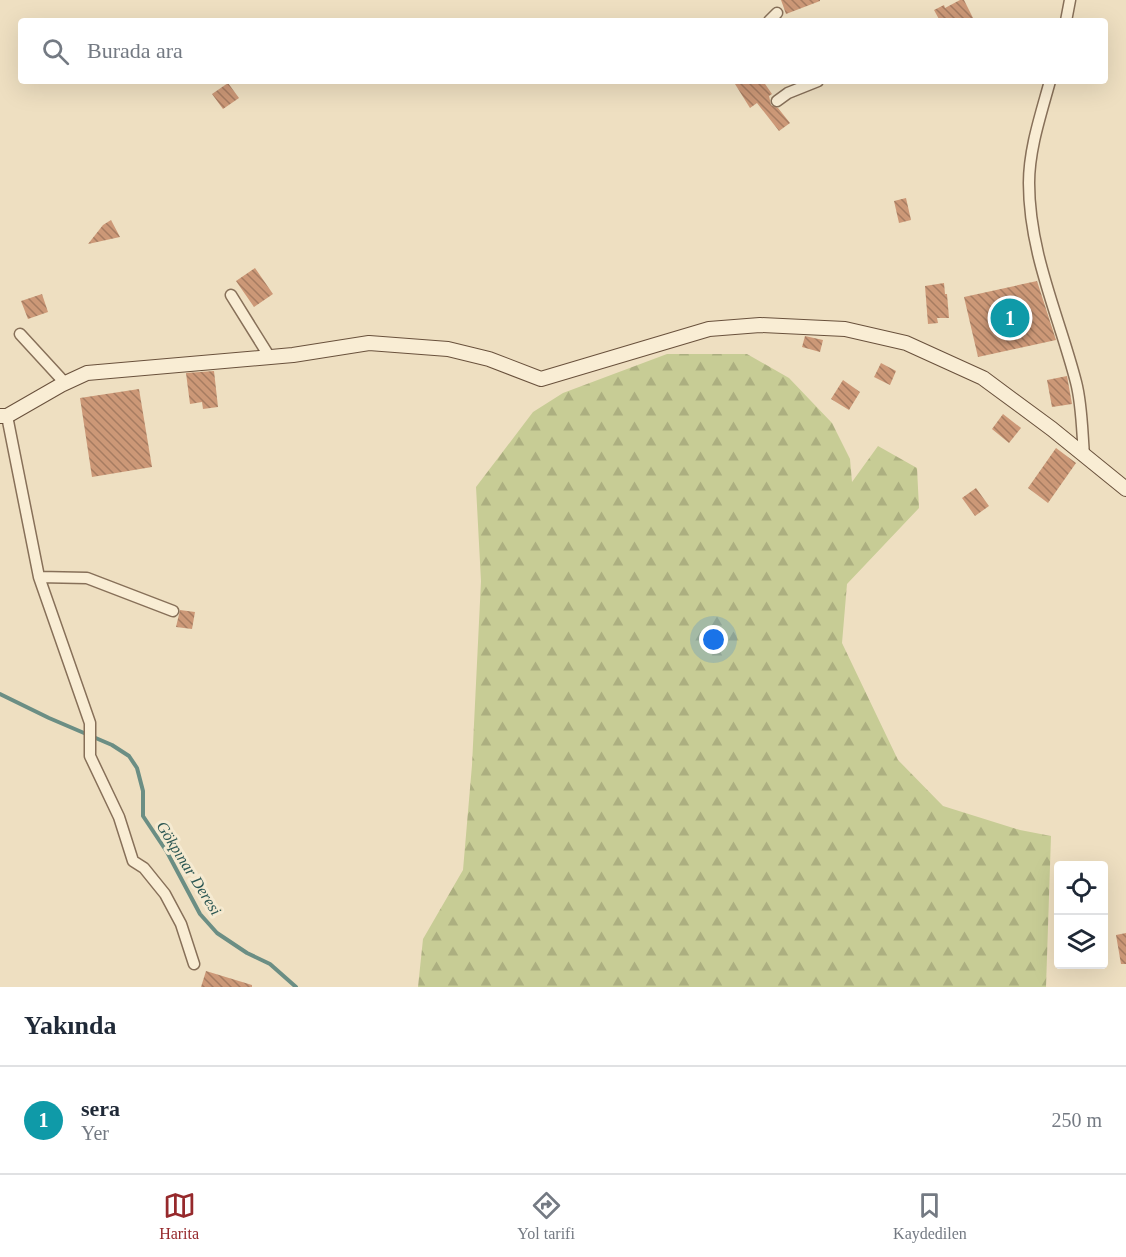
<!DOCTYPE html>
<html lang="tr">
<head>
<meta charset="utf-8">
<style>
  :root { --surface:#fff; --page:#f6f6f7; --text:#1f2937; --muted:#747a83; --line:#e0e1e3; --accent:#96292c }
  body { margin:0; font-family:"Times New Roman",serif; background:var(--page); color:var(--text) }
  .controls { position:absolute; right:18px; bottom:18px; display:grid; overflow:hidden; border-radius:6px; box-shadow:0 6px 24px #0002 }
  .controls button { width:54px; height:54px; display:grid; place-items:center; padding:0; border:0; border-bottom:2px solid var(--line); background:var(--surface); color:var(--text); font:30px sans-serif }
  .you { position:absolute; left:714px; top:640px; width:21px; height:21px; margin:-15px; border:4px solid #fff; border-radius:50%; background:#1a73e8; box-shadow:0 0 0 9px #1a73e833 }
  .badge { display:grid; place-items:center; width:39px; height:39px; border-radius:50%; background:var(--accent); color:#fff; font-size:20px; font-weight:700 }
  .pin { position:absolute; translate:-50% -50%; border:3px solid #fff; box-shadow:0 2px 6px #0006 }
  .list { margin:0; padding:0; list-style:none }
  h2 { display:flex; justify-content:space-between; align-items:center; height:78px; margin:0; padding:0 24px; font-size:26px }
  h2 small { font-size:20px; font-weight:400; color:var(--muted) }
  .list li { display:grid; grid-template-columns:39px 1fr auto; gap:18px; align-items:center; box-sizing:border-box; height:108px; padding:0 24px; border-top:2px solid var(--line) }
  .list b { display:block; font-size:22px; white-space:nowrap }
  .list p { margin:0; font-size:20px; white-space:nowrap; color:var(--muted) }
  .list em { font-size:20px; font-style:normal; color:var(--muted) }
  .icon { flex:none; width:33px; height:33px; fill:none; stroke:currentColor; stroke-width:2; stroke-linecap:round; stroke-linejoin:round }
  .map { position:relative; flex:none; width:1126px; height:987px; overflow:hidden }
  .search { position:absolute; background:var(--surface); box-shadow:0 6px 24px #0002; left:18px; right:18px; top:18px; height:66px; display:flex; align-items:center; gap:15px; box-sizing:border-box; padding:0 21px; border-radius:6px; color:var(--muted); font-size:22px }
  .sheet { height:186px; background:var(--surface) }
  nav { display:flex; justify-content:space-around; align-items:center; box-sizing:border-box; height:84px; border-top:2px solid var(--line); background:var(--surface); font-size:16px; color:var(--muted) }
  nav a { display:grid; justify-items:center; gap:3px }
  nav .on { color:var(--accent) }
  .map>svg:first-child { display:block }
  .forest { fill:url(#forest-firs) }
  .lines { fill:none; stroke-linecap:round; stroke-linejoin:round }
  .stream { stroke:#6b8e84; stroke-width:4 }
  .building { fill:url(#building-back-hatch) }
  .street-casing { stroke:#877059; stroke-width:13 }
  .secondary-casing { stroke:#69513c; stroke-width:16 }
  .street { stroke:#f9edd4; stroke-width:10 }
  .secondary { stroke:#f9edd4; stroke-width:14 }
  .labels { text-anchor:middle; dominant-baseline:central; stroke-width:6; stroke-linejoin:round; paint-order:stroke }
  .water-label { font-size:16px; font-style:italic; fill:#2c5753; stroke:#f5ead1 }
</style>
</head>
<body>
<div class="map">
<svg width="1126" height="987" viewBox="0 0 1126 987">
  <defs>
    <pattern id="forest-firs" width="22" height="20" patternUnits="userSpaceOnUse" patternTransform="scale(1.5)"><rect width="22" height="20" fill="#c7cc95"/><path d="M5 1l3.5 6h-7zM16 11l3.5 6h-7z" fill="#acaf80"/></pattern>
    <pattern id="building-back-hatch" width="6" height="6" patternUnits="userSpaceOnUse" patternTransform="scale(1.5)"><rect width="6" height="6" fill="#cc9877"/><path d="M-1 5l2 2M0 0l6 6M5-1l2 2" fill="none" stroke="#a67c61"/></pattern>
  </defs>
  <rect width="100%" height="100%" fill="#eedfc1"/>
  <path class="forest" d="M667,354H747L789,378L832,423L850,459L852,482L878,446L917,468L919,508L847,584L842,643L898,760L943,806L1020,830L1051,836L1046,987H418L423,939L463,870L472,765L481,581L476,487L533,412L563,393Z"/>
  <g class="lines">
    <path class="stream" d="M0,694L49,718L112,745L129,756L137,768L143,791V816L167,852L200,914L217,933L247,953L270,964L296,987"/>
  </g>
  <path class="building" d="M781,0H820V1L786,14Z
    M960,0H964L973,18L967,21H940L934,10L944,5L945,8Z
    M740,81H763L772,94L769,96L771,105L778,108L790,123L779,131L757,103L750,108L735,84Z
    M228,83L239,98L223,109L212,94Z
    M906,198L911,220L899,223L894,201Z
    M111,220L120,237L88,244L103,225Z
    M255,268L273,294L254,307L236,281Z
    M1037,281L1056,340L978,357L964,297Z
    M944,283L945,294H947L949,318H937L938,323L928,324L925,286Z
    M42,294L48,312L28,319L21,301Z
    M805,336L823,340L820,352L802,347Z
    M881,363L896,371L890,385L874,377Z
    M214,371L218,407L203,409L202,402L190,404L186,373Z
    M1067,376L1072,404L1052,407L1047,380Z
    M843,380L860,392L849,410L831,399Z
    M139,389L152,467L92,477L80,398Z
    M1003,414L1021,428L1009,443L992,429Z
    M1056,448L1076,463L1048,503L1028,488Z
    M976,488L989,506L975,516L962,498Z
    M180,610L195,612L192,629L176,627Z
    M1126,933V964H1121L1116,935Z
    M206,971L252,985V987H201Z"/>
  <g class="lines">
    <defs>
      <path id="street" d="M769,21L777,13
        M1066,21L1070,0
        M1050,81C1041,114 1029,149 1029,183C1029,253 1059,316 1076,382C1082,405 1082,431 1084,455
        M777,101L788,93L818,81
        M231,295L269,356
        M20,334L65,383
        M7,416L39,577L90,723V756L119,817L133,861L144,868L165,894L181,924L194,964
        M39,577L87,578L173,611"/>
      <path id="secondary" d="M0,416H7L61,385L87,373L293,355L369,343L448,349L489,359L541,379L709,329L760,325L845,329L906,343L983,378L1052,429L1126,489"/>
    </defs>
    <use href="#street" class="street-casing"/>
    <use href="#secondary" class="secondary-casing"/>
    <use href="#street" class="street"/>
    <use href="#secondary" class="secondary"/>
  </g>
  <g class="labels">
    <g class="water-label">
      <text transform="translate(189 868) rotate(58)">Gökpınar Deresi</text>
    </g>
  </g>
</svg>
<div class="controls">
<button><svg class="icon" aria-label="locate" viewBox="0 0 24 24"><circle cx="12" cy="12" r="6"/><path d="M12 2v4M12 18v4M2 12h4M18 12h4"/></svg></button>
<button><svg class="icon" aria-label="layers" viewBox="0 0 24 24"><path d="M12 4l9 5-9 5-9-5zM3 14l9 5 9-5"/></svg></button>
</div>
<div class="you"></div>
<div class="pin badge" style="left:1010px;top:318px;background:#0f9aa8">1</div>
<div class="search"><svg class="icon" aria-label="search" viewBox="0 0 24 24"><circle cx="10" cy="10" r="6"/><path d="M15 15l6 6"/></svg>Burada ara</div>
</div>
<section class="sheet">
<h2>Yakında<small></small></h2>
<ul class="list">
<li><span class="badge" style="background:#0f9aa8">1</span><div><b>sera</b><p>Yer</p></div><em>250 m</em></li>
</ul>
</section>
<nav>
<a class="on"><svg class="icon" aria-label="map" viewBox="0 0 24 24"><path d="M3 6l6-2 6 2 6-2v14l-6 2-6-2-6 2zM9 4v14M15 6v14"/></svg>Harita</a>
<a><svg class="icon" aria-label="directions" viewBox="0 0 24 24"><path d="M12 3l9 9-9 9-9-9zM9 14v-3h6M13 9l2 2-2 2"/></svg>Yol tarifi</a>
<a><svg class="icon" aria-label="saved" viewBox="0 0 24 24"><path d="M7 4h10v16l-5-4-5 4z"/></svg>Kaydedilen</a>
</nav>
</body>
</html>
